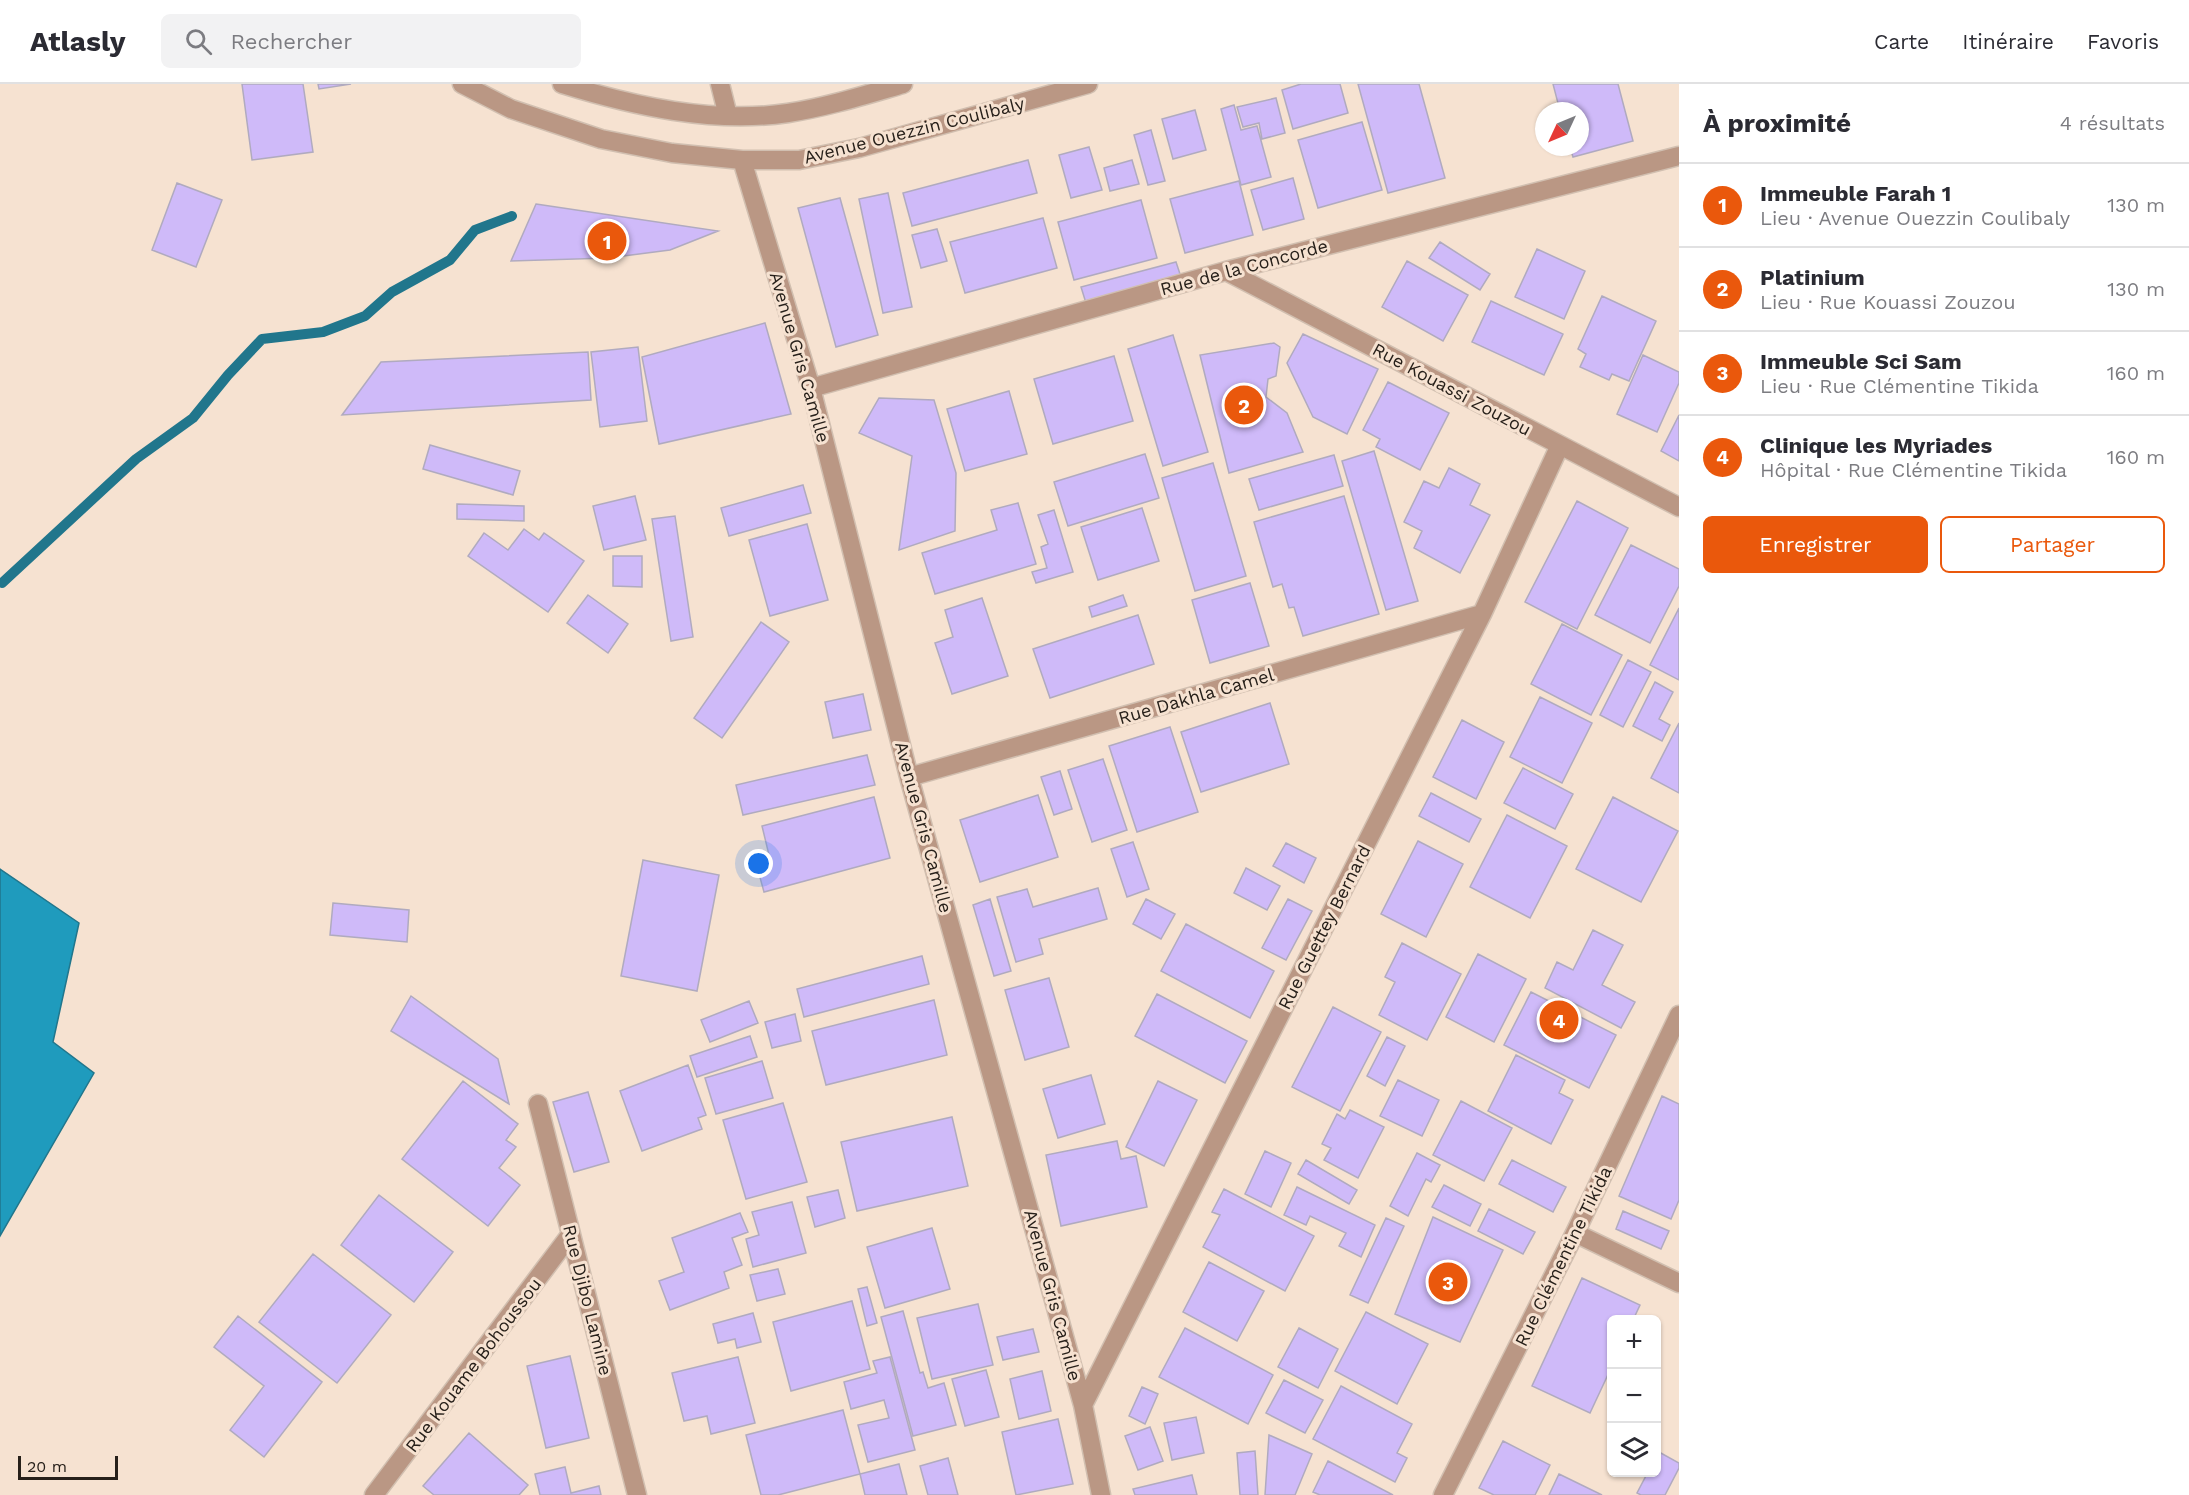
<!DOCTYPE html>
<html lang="fr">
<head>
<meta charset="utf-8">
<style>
  :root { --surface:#fff; --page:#f2f2f3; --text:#2b2b33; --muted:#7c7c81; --line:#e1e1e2; --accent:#ea580c }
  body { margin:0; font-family:"Work Sans",sans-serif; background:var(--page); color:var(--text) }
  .controls { position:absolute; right:18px; bottom:18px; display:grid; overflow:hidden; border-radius:9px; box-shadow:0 2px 4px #0004 }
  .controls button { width:54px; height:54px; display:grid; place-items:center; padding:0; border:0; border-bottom:2px solid var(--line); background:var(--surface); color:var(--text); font:30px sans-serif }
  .compass { position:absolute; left:1535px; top:18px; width:54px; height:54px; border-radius:50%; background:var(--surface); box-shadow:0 2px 4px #0004; rotate:226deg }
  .scale { position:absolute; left:18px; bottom:15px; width:100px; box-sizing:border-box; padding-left:6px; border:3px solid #27201a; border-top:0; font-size:16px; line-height:21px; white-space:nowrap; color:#27201a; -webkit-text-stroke:4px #f6e2d1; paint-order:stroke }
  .you { position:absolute; left:759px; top:780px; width:21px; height:21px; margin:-15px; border:4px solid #fff; border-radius:50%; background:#1a73e8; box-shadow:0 0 0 9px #1a73e833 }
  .badge { display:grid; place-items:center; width:39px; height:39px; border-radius:50%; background:var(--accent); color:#fff; font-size:20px; font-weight:700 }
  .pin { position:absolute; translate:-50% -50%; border:3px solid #fff; box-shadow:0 2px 6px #0006 }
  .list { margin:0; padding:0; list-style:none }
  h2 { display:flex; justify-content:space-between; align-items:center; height:78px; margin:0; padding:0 24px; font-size:26px }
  h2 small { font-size:20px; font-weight:400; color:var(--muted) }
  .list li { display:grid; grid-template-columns:39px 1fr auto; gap:18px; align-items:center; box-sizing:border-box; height:84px; padding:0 24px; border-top:2px solid var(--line) }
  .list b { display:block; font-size:22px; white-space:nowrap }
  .list p { margin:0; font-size:20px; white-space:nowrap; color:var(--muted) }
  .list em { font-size:20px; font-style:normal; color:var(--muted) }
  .actions { display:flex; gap:12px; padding:18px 24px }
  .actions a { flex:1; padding:14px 0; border:2px solid var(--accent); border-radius:9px; text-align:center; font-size:21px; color:var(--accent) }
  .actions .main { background:var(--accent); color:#fff }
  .icon { flex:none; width:33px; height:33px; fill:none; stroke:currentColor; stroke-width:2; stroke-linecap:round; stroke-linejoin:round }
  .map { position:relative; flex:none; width:1679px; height:1411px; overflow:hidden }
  header { display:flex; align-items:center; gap:36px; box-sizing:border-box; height:84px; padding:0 30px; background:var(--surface); border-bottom:2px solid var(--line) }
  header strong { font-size:28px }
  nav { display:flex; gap:33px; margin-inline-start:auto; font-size:21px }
  .search { width:420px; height:54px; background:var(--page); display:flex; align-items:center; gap:15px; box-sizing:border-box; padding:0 21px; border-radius:9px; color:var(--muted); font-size:22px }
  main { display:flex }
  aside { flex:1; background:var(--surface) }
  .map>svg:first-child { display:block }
  .water { fill:#1f9bbd; stroke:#21768c; stroke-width:1.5 }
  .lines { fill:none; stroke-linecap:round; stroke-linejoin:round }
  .stream { stroke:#21768c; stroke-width:10 }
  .building { fill:#cfbaf9; stroke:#b0aabf; stroke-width:1.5 }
  .minor-casing { stroke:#d1bfb0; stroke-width:21 }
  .minor { stroke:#ba9784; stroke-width:18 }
  .labels { text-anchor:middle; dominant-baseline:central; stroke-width:6; stroke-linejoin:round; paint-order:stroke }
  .street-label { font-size:18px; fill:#27201a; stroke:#f6e2d1 }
</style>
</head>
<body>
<header>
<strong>Atlasly</strong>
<div class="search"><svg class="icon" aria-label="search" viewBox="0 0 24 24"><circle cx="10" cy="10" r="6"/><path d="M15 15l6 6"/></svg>Rechercher</div>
<nav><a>Carte</a><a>Itinéraire</a><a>Favoris</a></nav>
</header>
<main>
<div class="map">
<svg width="1679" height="1411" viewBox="0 0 1679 1411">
  <rect width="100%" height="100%" fill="#f6e2d1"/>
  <path class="water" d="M0,785L79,839L53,958L94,989L0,1152Z"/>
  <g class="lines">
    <path class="stream" d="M2,499L136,375L193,334L228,291L262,255L323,248L365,232L392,208L450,176L475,146L512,132"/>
  </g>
  <path class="building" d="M242,0H303L313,68L252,76Z
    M318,0H351L319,5Z
    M1301,0H1340L1348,29L1293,45L1282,6Z
    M1358,0H1419L1445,94L1388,109Z
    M1553,0H1618L1633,57L1573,73L1570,63H1580V27H1560Z
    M1276,14L1285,49L1262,55L1259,39L1243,43L1237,23Z
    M1234,21L1241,46L1257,42L1271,93L1241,101L1221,25Z
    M1195,26L1206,66L1173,75L1162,35Z
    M1362,38L1382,106L1318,124L1298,56Z
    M1151,46L1165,97L1148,101L1134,51Z
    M1089,63L1102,106L1071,114L1059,71Z
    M1028,76L1037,109L912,142L903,109Z
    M1132,76L1139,100L1110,107L1104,84Z
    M1293,94L1304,135L1263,146L1251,106Z
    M1239,97L1253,151L1185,169L1170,115Z
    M177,99L222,116L196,183L152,166Z
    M888,109L912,223L883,229L859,115Z
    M840,114L878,251L836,263L798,124Z
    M1141,116L1157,174L1074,196L1058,138Z
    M536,120L718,147L670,166L608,174L511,177Z
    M1043,134L1057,184L965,209L950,158Z
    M937,145L947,177L921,184L912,151Z
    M1440,158L1490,190L1480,206L1429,174Z
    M1537,165L1585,187L1564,235L1515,213Z
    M1407,177L1468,211L1443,257L1382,223Z
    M1176,178L1181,193L1086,219L1081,203Z
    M1602,212L1656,237L1629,297L1612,290L1609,296L1580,283L1586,270L1578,265Z
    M1491,217L1563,250L1544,291L1472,258Z
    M765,239L791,330L659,360L642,273Z
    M1303,250L1378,285L1347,350L1313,333L1287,279Z
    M1173,251L1208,368L1163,382L1128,265Z
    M1274,259L1280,263L1276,292L1268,295L1266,313L1287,329L1303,368L1229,389L1200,271Z
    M638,263L647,337L600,343L591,268Z
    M588,268L591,316L342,331L381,278Z
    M1643,271L1679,288V299L1657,348L1617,330Z
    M1114,272L1133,337L1053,360L1034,295Z
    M1388,298L1449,329L1420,386L1376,363L1380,355L1363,346Z
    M1009,307L1027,370L965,387L947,325Z
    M879,314L934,316L956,389L955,447L899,466L912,372L859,349Z
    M1679,331V377L1661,367Z
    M430,361L520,387L513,411L423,385Z
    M1374,367L1418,517L1386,526L1342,377Z
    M1145,370L1159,414L1068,442L1054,398Z
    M1334,371L1343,402L1259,426L1249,395Z
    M1213,379L1246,492L1195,507L1162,394Z
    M1449,384L1480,400L1470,421L1490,431L1460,489L1414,464L1422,447L1404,438L1424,397L1439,404Z
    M803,401L811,429L729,452L721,424Z
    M635,412L646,456L604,466L593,422Z
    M1344,412L1379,530L1303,552L1294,523L1289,524L1282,500L1273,503L1254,438Z
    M1577,417L1628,444L1577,545L1525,518Z
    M1018,419L1036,480L935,510L922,469L997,446L991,426Z
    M457,420L524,422V437L457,435Z
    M1142,424L1159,477L1098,496L1081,443Z
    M1054,426L1073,488L1036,499L1032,488L1047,484L1041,463L1048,460L1038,431Z
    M675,432L693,553L671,557L652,435Z
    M807,440L828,516L770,532L749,456Z
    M524,445L539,456L544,449L584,477L548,528L468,472L484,449L508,466Z
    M1631,461L1679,485V502L1650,559L1595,531Z
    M613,472H642V503L613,502Z
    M1250,499L1269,562L1210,579L1192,516Z
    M588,511L628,540L608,569L567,539Z
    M1123,511L1127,522L1092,533L1089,523Z
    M982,514L1008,592L952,610L935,559L953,553L945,526Z
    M1679,524V596L1650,581Z
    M1138,531L1154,580L1050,614L1033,565Z
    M761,538L789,558L722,654L694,634Z
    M1562,540L1622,571L1591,631L1531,600Z
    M1628,576L1651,588L1623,643L1600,631Z
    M1655,598L1673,608L1659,635L1670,641L1662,657L1633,642Z
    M863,610L871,646L833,654L825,618Z
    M1540,613L1592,639L1562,699L1510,673Z
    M1270,619L1289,680L1201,708L1181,648Z
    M1462,636L1504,658L1476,715L1433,693Z
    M1679,639V709L1651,694Z
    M1170,643L1198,728L1137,748L1109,662Z
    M867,671L875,701L743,731L736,701Z
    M1103,675L1127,746L1092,758L1068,686Z
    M1523,684L1573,710L1555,745L1504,719Z
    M1060,687L1072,725L1054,731L1041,693Z
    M1431,709L1481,735L1469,758L1419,732Z
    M1038,711L1058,773L980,798L960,736Z
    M874,713L890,774L764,808L755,775L769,771L762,742Z
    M1613,713L1678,747L1641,818L1576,785Z
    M1507,731L1567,762L1530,834L1470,803Z
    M1418,757L1463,780L1426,853L1381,830Z
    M1133,758L1149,805L1127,813L1111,765Z
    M1286,759L1316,774L1304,799L1273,782Z
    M643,776L719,791L697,907L621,892Z
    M1246,784L1280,802L1267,826L1234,809Z
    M1098,804L1107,835L1039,855L1043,870L1016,878L997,813L1027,805L1033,823Z
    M990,815L1011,887L994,892L973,821Z
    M1146,815L1175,830L1161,855L1133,840Z
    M1288,815L1312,827L1286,876L1262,864Z
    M333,819L409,826L407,858L330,851Z
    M1186,840L1274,887L1250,934L1161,887Z
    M1593,846L1623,861L1602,901L1635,918L1621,944L1545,904L1557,878L1573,886Z
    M1402,859L1461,890L1427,956L1379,931L1395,898L1385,893Z
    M1478,870L1526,895L1494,958L1446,933Z
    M922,872L929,900L804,933L797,905Z
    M1049,894L1069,963L1025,976L1005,906Z
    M1531,908L1616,951L1589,1004L1504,961Z
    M1157,910L1247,957L1225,999L1135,952Z
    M411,912L498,975L509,1020L391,947Z
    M934,916L947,971L826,1001L812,947Z
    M749,917L758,939L710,958L701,936Z
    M1333,923L1381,948L1340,1027L1292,1003Z
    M795,930L801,957L772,964L765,938Z
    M750,952L757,973L697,993L690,972Z
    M1387,953L1405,962L1385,1002L1367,992Z
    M1516,971L1565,996L1559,1009L1573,1016L1551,1060L1488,1027Z
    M762,977L773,1014L716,1030L705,994Z
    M688,981L706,1031L698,1034L702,1045L642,1067L620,1007Z
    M1091,991L1105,1040L1058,1054L1043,1005Z
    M1398,996L1439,1016L1422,1052L1380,1032Z
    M463,997L518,1040L506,1056L516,1063L499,1084L520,1101L488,1142L402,1075Z
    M1158,997L1197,1016L1164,1082L1126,1063Z
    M588,1008L609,1078L574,1088L553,1018Z
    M1662,1012L1679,1020V1116L1671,1135L1619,1112Z
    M1461,1017L1512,1044L1484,1097L1433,1071Z
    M783,1019L807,1098L746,1115L723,1036Z
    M1350,1026L1384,1043L1358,1094L1324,1076L1331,1064L1322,1060L1337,1030L1345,1035Z
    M952,1033L968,1102L857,1127L841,1058Z
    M1117,1057L1121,1075L1136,1072L1147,1123L1061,1142L1046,1071Z
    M1265,1067L1291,1079L1271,1123L1245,1110Z
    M1417,1069L1440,1081L1431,1098L1426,1095L1408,1132L1390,1122Z
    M1306,1076L1357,1106L1349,1120L1298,1090Z
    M1512,1076L1566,1103L1553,1128L1499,1100Z
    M1444,1101L1481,1120L1470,1142L1432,1123Z
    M1297,1103L1375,1141L1361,1173L1339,1162L1346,1149L1310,1132L1306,1141L1284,1131Z
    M1224,1105L1314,1152L1285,1207L1203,1163L1220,1131L1212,1128Z
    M838,1106L845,1134L815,1143L807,1113Z
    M379,1111L453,1168L414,1218L341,1161Z
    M792,1118L806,1169L753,1183L746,1155L759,1151L752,1128Z
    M1489,1125L1535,1148L1523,1170L1478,1147Z
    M1623,1127L1669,1147L1661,1165L1616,1145Z
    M740,1129L748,1148L732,1154L742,1181L724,1188L729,1204L670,1226L659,1197L684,1188L672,1154Z
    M1433,1133L1503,1166L1460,1258L1395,1230Z
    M1386,1134L1404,1142L1368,1219L1350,1211Z
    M932,1144L950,1205L885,1224L867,1163Z
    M313,1170L391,1231L337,1299L259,1238Z
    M1209,1178L1264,1207L1237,1257L1183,1228Z
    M778,1185L785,1210L757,1217L750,1191Z
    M1582,1194L1640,1221L1633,1236H1612V1282L1590,1329L1532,1302Z
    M867,1203L877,1239L867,1242L858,1205Z
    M852,1217L870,1285L791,1307L773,1238Z
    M978,1220L993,1281L932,1295L917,1234Z
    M903,1227L920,1289L923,1288L928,1304L944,1299L956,1341L913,1352L881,1233Z
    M1366,1228L1428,1260L1397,1320L1335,1287Z
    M753,1229L761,1258L737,1264L735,1255L718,1259L713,1240Z
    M238,1232L322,1298L264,1373L230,1346L264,1302L214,1263Z
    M1185,1244L1273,1291L1248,1340L1159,1293Z
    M1299,1244L1338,1265L1318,1304L1278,1283Z
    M1033,1245L1039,1268L1003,1276L997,1253Z
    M570,1272L589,1354L546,1364L527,1282Z
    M738,1273L755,1339L711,1350L707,1332L684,1337L672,1289Z
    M890,1273L915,1366L868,1378L858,1341L889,1334L884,1316L851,1325L844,1298L877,1289L873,1277Z
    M986,1286L999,1333L965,1342L952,1295Z
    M1042,1287L1051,1327L1019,1335L1010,1295Z
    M1284,1296L1323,1316L1305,1349L1266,1329Z
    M1341,1302L1412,1340L1397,1369L1407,1374L1395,1398L1313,1355Z
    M1142,1303L1158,1310L1145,1340L1129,1332Z
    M843,1326L860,1390L778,1411H761L746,1351Z
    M1196,1333L1204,1369L1172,1376L1164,1339Z
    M1058,1335L1073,1400L1016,1411L1002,1348Z
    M1150,1343L1163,1377L1138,1386L1125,1352Z
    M469,1349L528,1401L519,1411H434L423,1402Z
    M1269,1351L1312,1370L1295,1411H1265Z
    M1503,1357L1550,1381L1535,1411H1494L1479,1404Z
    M1255,1367L1258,1411H1240L1237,1369Z
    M1659,1368L1679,1379V1384L1665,1411H1641L1637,1409L1648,1388H1656V1372Z
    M948,1374L958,1411H928L920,1382Z
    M1328,1377L1393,1411H1320L1313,1408Z
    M899,1380L907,1411H865L860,1390Z
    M565,1383L571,1409L599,1402L601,1411H540L535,1390Z
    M1559,1390L1602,1411H1549Z
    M1192,1391L1197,1411H1135L1133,1405Z"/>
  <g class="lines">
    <defs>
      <path id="minor" d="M462,0L511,25L601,55L672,69L742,76H799L859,64L1088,0
        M562,0C633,22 713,40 788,29C827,23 865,11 903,0
        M720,0L728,32
        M742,76L811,304L909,693L1083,1321L1101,1411
        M1226,187L1679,423
        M811,304L1226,187L1679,72
        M909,693L1482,530
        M538,1020L637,1411
        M1575,1149L1679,1199
        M1083,1321L1482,530L1560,361
        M374,1411L571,1150
        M1443,1411L1575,1149L1679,931"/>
    </defs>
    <use href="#minor" class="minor-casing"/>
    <use href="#minor" class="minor"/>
  </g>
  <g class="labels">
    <g class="street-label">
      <text transform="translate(914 46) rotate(-14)">Avenue Ouezzin Coulibaly</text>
      <text transform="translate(1244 183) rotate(-15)">Rue de la Concorde</text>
      <text transform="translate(800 273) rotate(74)">Avenue Gris Camille</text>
      <text transform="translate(1452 305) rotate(28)">Rue Kouassi Zouzou</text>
      <text transform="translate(1196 612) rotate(-16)">Rue Dakhla Camel</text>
      <text transform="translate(924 743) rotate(75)">Avenue Gris Camille</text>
      <text transform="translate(1324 843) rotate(-63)">Rue Guettey Bernard</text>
      <text transform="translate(1563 1172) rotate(-64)">Rue Clémentine Tikida</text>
      <text transform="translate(1053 1211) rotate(75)">Avenue Gris Camille</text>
      <text transform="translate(588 1216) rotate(76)">Rue Djibo Lamine</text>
      <text transform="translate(473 1281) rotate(-53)">Rue Kouame Bohoussou</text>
    </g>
  </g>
</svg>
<div class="controls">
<button>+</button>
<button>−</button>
<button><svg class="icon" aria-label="layers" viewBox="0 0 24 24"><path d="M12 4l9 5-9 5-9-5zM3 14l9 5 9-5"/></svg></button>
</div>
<svg class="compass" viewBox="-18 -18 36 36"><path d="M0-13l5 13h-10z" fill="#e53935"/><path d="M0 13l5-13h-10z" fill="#7c7c81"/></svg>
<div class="scale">20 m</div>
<div class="you"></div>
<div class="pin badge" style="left:607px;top:157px">1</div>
<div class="pin badge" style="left:1244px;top:321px">2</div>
<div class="pin badge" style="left:1448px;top:1198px">3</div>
<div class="pin badge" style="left:1559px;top:936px">4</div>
</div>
<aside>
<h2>À proximité<small>4 résultats</small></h2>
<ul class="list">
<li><span class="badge">1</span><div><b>Immeuble Farah 1</b><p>Lieu · Avenue Ouezzin Coulibaly</p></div><em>130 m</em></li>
<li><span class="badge">2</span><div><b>Platinium</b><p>Lieu · Rue Kouassi Zouzou</p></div><em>130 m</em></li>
<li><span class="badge">3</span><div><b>Immeuble Sci Sam</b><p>Lieu · Rue Clémentine Tikida</p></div><em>160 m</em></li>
<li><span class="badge">4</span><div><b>Clinique les Myriades</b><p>Hôpital · Rue Clémentine Tikida</p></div><em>160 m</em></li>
</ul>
<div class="actions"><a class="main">Enregistrer</a><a>Partager</a></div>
</aside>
</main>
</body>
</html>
